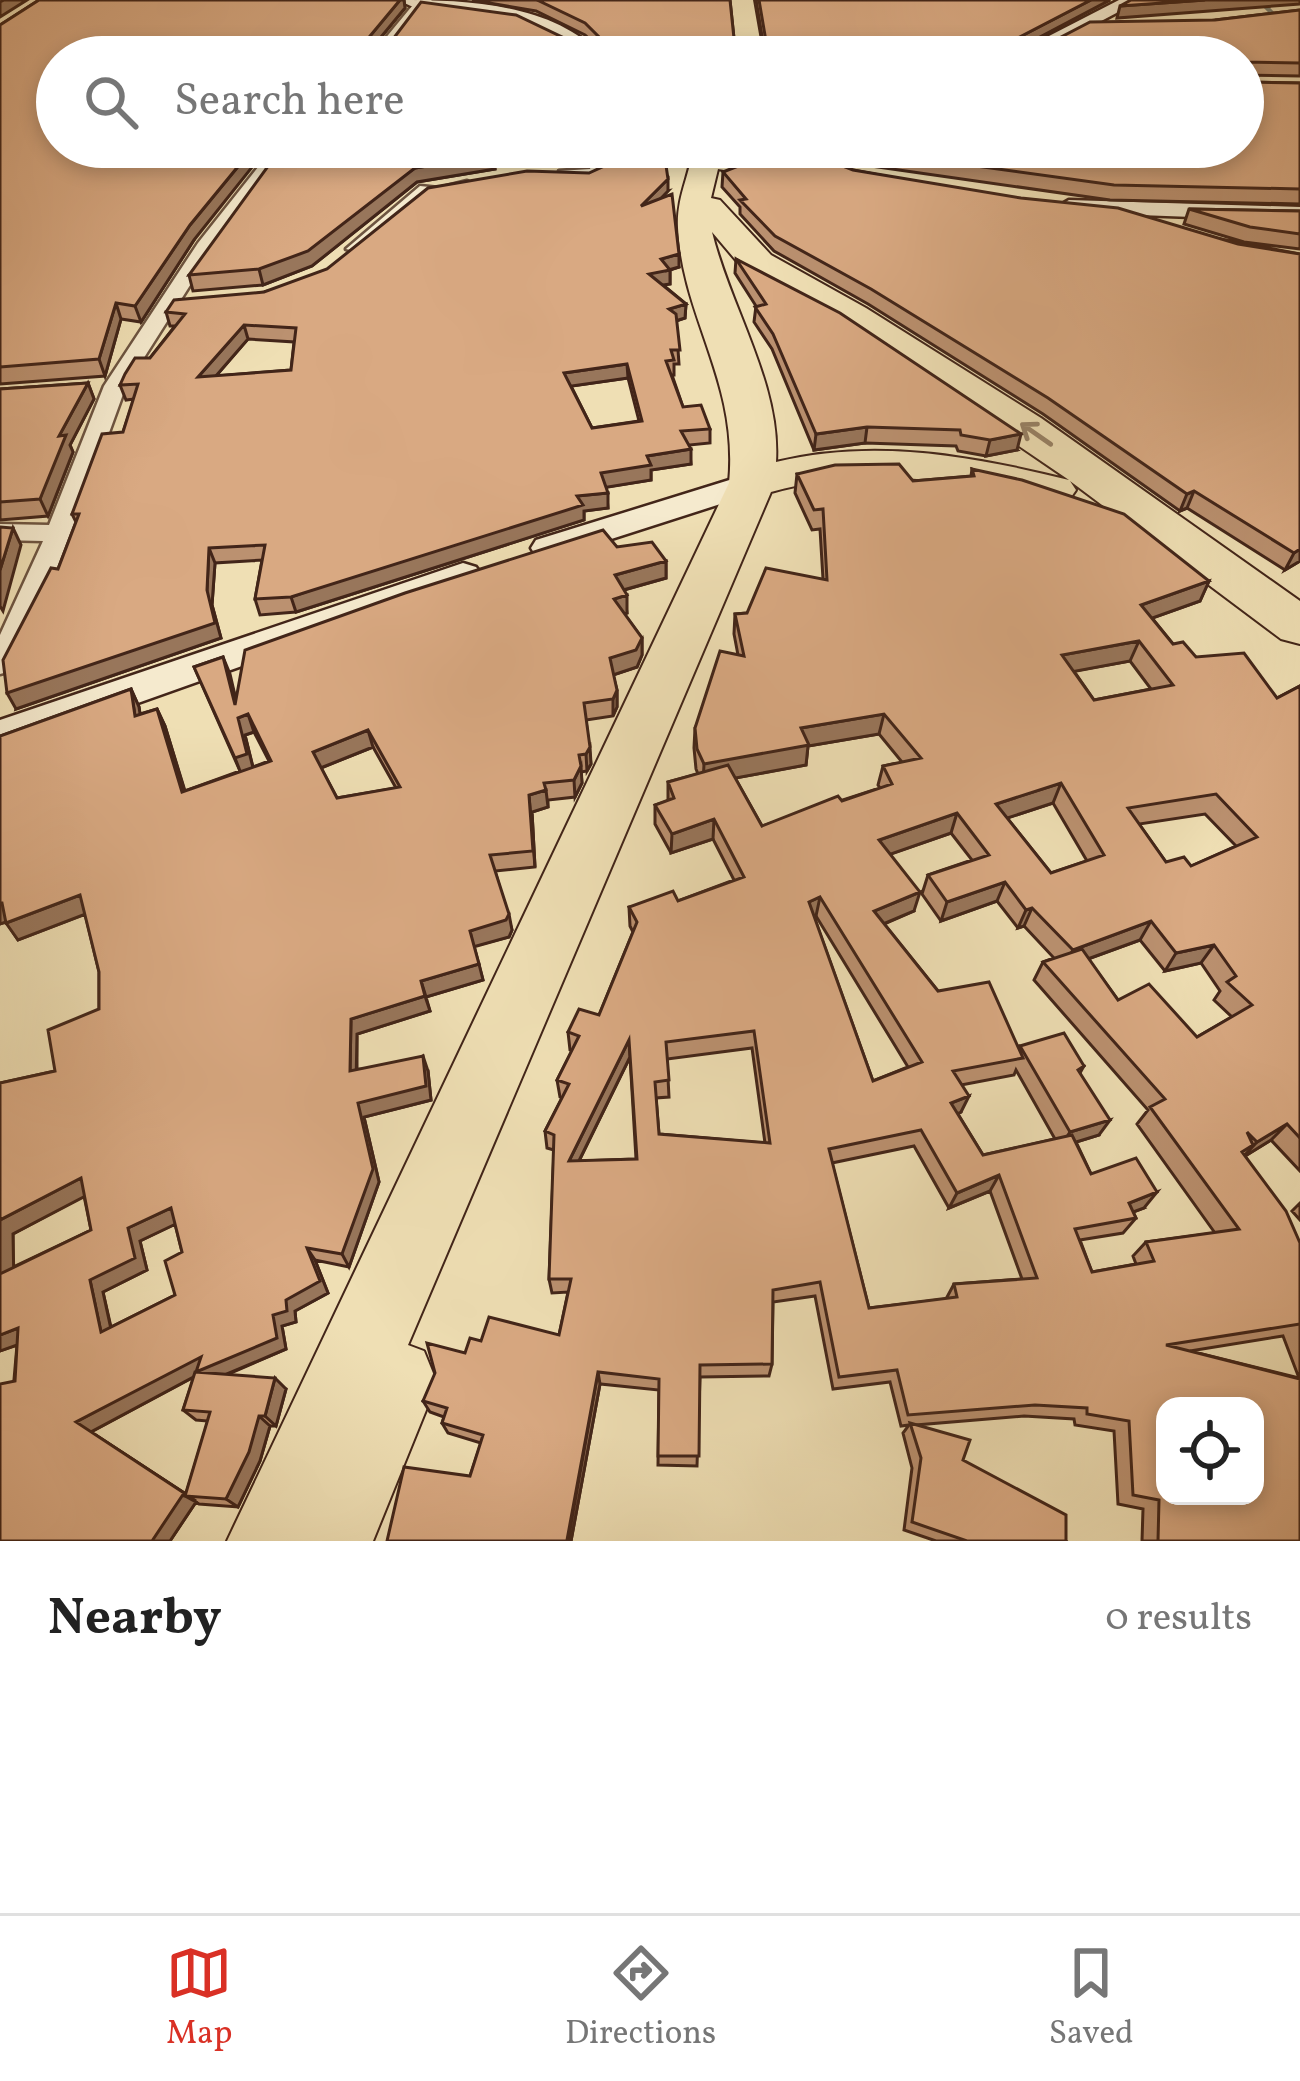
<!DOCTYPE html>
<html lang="en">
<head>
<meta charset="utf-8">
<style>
  :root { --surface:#fff; --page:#f6f6f6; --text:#222; --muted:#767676; --line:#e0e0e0; --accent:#d93025 }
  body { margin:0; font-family:Vollkorn,serif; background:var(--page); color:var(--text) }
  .controls { position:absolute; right:36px; bottom:36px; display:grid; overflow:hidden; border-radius:24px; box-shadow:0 6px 18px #0003 }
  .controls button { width:108px; height:108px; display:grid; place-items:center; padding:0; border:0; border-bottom:3px solid var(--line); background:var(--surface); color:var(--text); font:60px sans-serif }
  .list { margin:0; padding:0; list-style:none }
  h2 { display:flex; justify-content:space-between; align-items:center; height:156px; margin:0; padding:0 48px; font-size:51px }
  h2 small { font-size:39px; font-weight:400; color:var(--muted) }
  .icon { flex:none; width:66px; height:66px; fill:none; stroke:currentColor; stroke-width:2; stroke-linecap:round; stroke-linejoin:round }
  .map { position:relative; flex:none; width:1300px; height:1541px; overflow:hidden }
  .search { position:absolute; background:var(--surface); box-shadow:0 6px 18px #0003; left:36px; right:36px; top:36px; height:132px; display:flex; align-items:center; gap:30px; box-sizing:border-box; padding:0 42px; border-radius:66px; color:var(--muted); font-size:45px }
  .sheet { height:372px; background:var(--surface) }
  nav { display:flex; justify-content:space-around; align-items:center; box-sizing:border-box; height:168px; border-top:3px solid var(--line); background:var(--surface); font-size:33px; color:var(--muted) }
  nav a { display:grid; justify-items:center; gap:6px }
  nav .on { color:var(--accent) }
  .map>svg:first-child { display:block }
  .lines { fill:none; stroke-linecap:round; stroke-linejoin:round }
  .stream { stroke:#778075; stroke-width:4.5 }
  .street-casing { stroke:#6d5440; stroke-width:5 }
  .secondary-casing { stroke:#422519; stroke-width:5 }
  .highway-casing { stroke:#422519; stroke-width:4 }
  .street { fill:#f5eace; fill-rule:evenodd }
  .secondary { fill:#f5eace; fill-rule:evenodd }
  .highway { fill:#efdfb4; fill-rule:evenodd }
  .wall { fill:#bb9170; stroke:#422519; stroke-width:3; fill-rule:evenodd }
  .shaded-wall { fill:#98765b; stroke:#422519; stroke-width:3 }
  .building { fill:#d9a982; stroke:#422519; stroke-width:3; fill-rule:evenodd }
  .oneway { stroke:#988266 }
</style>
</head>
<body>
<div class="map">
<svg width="1300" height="1541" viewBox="0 0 1300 1541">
  <rect width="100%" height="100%" fill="#efdfb4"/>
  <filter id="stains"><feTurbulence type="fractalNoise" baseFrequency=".00167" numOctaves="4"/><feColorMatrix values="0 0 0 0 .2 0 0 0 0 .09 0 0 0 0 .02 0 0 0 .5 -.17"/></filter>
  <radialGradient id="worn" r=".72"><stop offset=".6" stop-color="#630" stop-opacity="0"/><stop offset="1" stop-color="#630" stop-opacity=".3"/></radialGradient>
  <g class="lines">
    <path class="stream" d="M1259,0L1272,13"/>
    <defs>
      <path id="street" d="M417,0H432L415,15L385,57H370Z
        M274,147H291L213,249L126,386L51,592L11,671L0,674V635L43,541L0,540V524L49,525L104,386L198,243Z
        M355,147H384L436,159L585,148L606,154L611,164L601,178L559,179V171L590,169L593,161L584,158L436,169Z
        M467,181L476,186L473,190L429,196L363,253L346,249L420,186L439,188Z"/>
      <path id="secondary" d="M399,0C467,0 554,3 603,57C572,57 549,31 518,23C483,13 429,19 399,0Z
        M1119,0H1141L1033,57H1008Z
        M762,147H791L766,163H750V153Z
        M1069,200L1300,207V221L1060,212L1057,207Z
        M752,473L764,476L769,483L764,490L549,559L536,556L531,548L536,540Z
        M463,563L476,567L482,575L476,583L0,752V720Z"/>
      <path id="highway" d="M731,0H753L763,57H737Z
        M692,147H723L741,154L739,147H769L772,160L768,166L743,173L718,169L711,198L720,200L771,255L866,308L1041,418L1300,601V644L1281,639L1070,481L1076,490L1069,500C1040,507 1007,491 977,486C909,475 838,473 771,492L408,1345L424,1351L437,1383L373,1541H227L729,483C739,382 683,320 678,228C676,195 693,169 692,147ZM712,232L745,271L840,324L1069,480C973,456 874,438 776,462C781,384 730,307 712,232Z"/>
    </defs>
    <use href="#street" class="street-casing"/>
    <use href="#secondary" class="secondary-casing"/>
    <use href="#highway" class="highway-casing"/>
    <use href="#street" class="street"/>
    <use href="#secondary" class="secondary"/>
    <use href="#highway" class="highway"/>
  </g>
  <path class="wall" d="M39,0H404L405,8L372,48L579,45L599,48L585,35L536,11L472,0H730L735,48H764L756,0H1110L1017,49H1038L1215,20L1300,10V76L57,57L194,240L141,322L121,319L105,376L0,384V25Z
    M1247,82L1300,83V204L1110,200L864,165L818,147H1243Z
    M404,147H537L436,154Z
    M494,155L495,169L417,182L312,266L263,285L193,291L189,275L433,159Z
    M853,170L1300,254V561L1285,570L1187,508L1180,511L1043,414L868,304L774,251L740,214V207L722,187L723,172Z
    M668,191L660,199L679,267L670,270V284L663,285L686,304L685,318L676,321L679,364H674V375H672L683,407L710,429V443L689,445L691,464L651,470V480L606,487L608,508L584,511V520L296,612L260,615L255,599L262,560L215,563L212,605L221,638L16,709L58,569L76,522L72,514L123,432L134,399L126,400L120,385L150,358L175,326H170L166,312L264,292ZM248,339L294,342L291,370L216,376ZM628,378L639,421L592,428L571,386Z
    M1189,209L1300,211V249L1244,242L1184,224Z
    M736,259L1017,450L986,456L958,451L956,446L865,443L814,450L772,349L754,322L756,306L735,273Z
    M88,383L94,399L70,445L73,452L48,516L0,520V389Z
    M972,469L1209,581L1200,601L1152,618L1173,644L1196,657L1277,698L1300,686V1171L1271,1140L1245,1156L1300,1243V1541H1142L1143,1509L1118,1504L1114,1431L1075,1425L1074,1419L1024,1416L916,1425L1066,1541H936L904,1530L912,1468L903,1433L909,1425L901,1426L890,1382L833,1389L815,1296L773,1302L772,1364L769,1376L700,1377L697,1466L658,1465L659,1390L600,1384L571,1541L470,1476L481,1443L448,1433L442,1423L444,1417L430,1412L423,1401L465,1353L481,1341L559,1335L568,1292L552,1293L549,1279L554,1150L547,1148L545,1131L562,1098L560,1097L557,1080L572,1051L570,1050L568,1032L599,1015L633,932L630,926L629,907L678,901L734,880L713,839L671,853L655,824V805L668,801V782L698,774L696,769L694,748L695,728L738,655L734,634L735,614L747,613L823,579L820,529L812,530L795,493L797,474L913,481L971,476ZM1130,661L1151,689L1094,700L1074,671ZM879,734L902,762L883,766L878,785L880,788L762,826L735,778L806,765L808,746ZM1053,803L1087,861L1051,873L1007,818ZM1205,814L1236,846L1191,866L1166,862L1139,824ZM951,833L972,860L928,875L922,894L941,921L997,901L1018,928L1024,926L1054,958L1043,962L1034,980L1148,1110L1137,1124L1215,1233L1146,1242L1133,1256L1136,1264L1092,1272L1080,1240L1123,1233L1136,1218L1133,1212L1144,1208L1091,1174L1076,1142L1099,1135L1080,1073L1084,1066L1020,1046L1019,1049L938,991L884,924L914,911L890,854ZM816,916L908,1067L873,1081L814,917ZM1140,940L1165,971L1201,963L1220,991L1214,1000L1232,1017L1197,1037L1118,1000L1088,959ZM752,1048L765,1143L659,1134L656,1098L669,1097L667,1059ZM630,1057L636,1159L579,1161ZM1016,1070L1055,1139L983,1155L958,1114L961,1112V1085L1014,1075ZM914,1146L949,1208L990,1191L1022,1279L954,1284L946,1299L869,1308L832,1163ZM1283,1336L1299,1378L1190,1351Z
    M617,547L666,561V578L624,590L627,613L624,614L642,638V655L637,667L613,675L617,690V707L613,716L586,720L591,764L587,771L581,772L582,783L575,797L548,800V807L532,812L535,867L495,871L512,930L509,937L474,946L483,980L426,997L430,1011L357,1034V1069L428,1071L431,1100L364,1117L379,1182L349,1267L315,1260L328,1293L295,1311L296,1322L282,1326L286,1349L226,1375L286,1389L276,1426H270L260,1461L238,1507L199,1504L196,1502L170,1541H0L17,1345L0,1351V1083L55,1071L99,1009V972L85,914L18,940L6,922L0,924V736L131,689L139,707L140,714L157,709L165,726L185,791L240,771L194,667L223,657L236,699ZM254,732L269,761L253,767L245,735ZM373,747L396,788L337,798L321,768ZM84,1196L91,1230L13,1267V1234ZM175,1224L182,1252L175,1295L111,1327L103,1292L147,1270L140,1241ZM194,1377L183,1410L196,1420L208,1421L186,1494L91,1432Z
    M1300,1203V1220L1292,1211Z"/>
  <path class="shaded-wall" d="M4,0H27L0,17V2Z
    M400,0H404L405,8L367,54L365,42Z
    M1091,0H1110L1004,56L1006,44Z
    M1205,0H1300V4L1117,18L1120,6Z
    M254,147H268L194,240L141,322L135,306L190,225Z
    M494,155L495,169L417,182L312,266L263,285L259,269L415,168Z
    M668,179V191L641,219V206Z
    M679,254V267L665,271L670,270V284L649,287V274L661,259Z
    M116,303L121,319L105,376L99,359Z
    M686,304L685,318L669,323V309Z
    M244,325L248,339L202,392L198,377Z
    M627,364L628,378L565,387L564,373Z
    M88,383L94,399L70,445L73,452L48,516L40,499L59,436Z
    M867,427L865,443L814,450L816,434Z
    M1021,434L1017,450L986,456L990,440Z
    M691,449V464L651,470V480L602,488L601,473L647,456Z
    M1194,491L1187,508L1180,511L1187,494Z
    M608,493V508L584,511V520L296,612L291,597L577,496Z
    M13,528L21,545L3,611L0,606V570Z
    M209,548L215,563L212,605L221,638L16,709L7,693L207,590Z
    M1300,549V561L1285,570L1294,553Z
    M666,561V578L616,592L615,575Z
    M1209,581L1200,601L1133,625L1141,605Z
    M627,595V613L614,616V599Z
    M642,638V655L637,667L610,676V658Z
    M1139,641L1130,661L1055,675L1062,655Z
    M223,657L230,674L240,717L248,714L254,732L245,735L254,772L242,776L235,758V705Z
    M131,689L139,707L143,733L135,716Z
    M617,690V707L613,716V699Z
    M157,709L165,726L190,809L182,792Z
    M884,714L879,734L808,746L806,765L703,784L704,764L801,728Z
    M368,730L373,747L318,769L313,752Z
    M590,747L591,764L587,771L586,754Z
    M581,766L582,783L575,797L574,780Z
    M1061,783L1053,803L989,824L996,804Z
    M546,790L548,807L532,812L535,867L529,795Z
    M957,813L951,833L874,860L879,840Z
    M714,819L713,839L671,853L672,834Z
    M1005,882L997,901L941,921L947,902Z
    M920,892L914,911L869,930L874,911Z
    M80,895L91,912L18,940L6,923Z
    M820,897L816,916L805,921L809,902Z
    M0,903H2L14,919L0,924Z
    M1032,908L1024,926L1018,928L1026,910Z
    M509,914L512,930L509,937L473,947L470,931Z
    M1151,921L1140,940L1063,968L1073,950Z
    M1214,945L1201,963L1165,971L1176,953Z
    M479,964L483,980L426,997L421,981Z
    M425,996L430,1011L357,1034L356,1085L350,1071L351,1019Z
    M629,1040L630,1057L571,1177L569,1161Z
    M423,1056L428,1071L431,1100L364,1117L379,1182L349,1267L342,1254L358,1103Z
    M969,1096L961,1112L944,1120L951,1103Z
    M1110,1120L1099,1135L1060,1147L1070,1132Z
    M1287,1124L1271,1140L1242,1158L1257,1142Z
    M999,1175L990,1191L949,1208L957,1193Z
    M81,1178L93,1192L13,1234L14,1287L0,1276V1220Z
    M1157,1192L1144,1208L1117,1218L1129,1203Z
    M171,1208L182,1221L140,1241L147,1270L103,1292L114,1343L101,1332L90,1280L128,1228Z
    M307,1248L315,1260L328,1293L295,1311L296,1322L282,1326L286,1349L208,1382L199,1374L91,1432L196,1501L185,1496L196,1502L170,1541H152L76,1422L273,1315L286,1300Z
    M18,1328L34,1339L0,1351V1335Z
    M598,1372L600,1384L571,1541H568Z
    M275,1378L286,1389L276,1426L265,1416Z
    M259,1416L270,1426L260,1461L238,1507L226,1499Z"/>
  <path class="building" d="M39,0H400L365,42V48L387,47L421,2L516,15L579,45L602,49L607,45L585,23L537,0H730L735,48L767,47L759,0H1091L1006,44L1011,49H1038L1090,22L1215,20L1300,10V63L1244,62L1243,77V57H57V147H254L190,225L135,306L116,303L99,359L0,367V25Z
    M1131,0H1205L1120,6Z
    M1243,77L1247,82L1300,83V189L1114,185L866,151L856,147H1243Z
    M282,147H387L433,159L494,155L415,168L308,251L259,269L189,275Z
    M787,147H794L853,170L1021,198L1118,208L1238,244L1300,254V549L1294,553L1194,491L1187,494L1048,398L871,289L775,236L740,200L746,199L723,172Z
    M613,148L664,152L668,179L641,206L672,194L679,254L661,259L670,270L649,274L686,304L669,309L676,314L680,350H671L674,360L666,361L683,407L701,405L710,429L681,431L691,449L647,456L651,465L601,473L608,493L577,496L583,505L291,597L255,599L265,545L209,548L207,590L215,623L7,693L3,660L51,568L58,569L79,514H72L102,434L123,432L138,384L120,385L125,374L135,358H150L185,314L166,312L174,300L264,292L327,269L428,188L527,171L589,173L615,161ZM244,325L296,328L291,370L198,377ZM627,364L642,421L592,428L564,373Z
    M1189,209L1300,211V234L1250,227Z
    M736,259L840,313L1021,434L990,440L961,435L960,430L867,427L816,434L773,334L755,307L766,304Z
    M88,383L59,436L66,435L40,499L0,502V389Z
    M899,464L913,481L974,476L972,469L1022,480L1124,514L1209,581L1141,605L1173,644L1183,642L1196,657L1244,653L1277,698L1300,686V1138L1287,1124L1257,1142L1247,1132L1253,1145L1242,1152L1286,1211L1300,1243V1324L1166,1345L1300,1379V1541H1158L1159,1500L1133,1495L1129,1421L1087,1414V1408L1035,1405L908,1415L897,1370L839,1377L820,1282L773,1290L772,1364L700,1365L699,1456H658L659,1379L598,1372L567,1540L572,1541H387L404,1467L470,1476L483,1435L442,1423L447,1408L423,1401L435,1373L427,1343L465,1353L470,1338L481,1341L489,1317L559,1335L571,1279H549L554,1135L545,1131L569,1084L557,1080L579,1036L568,1032L579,1009L599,1015L637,922L629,907L673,891L678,901L744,877L714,819L672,834L655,805L674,798L668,782L728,765L762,826L838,796L842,801L892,784L883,766L921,758L884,714L801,728L809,745L704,764L697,749L695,728L720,651L744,656L735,614L747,613L766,568L827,580L823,509L814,510L797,474L835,465ZM1139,641L1173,685L1094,700L1062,655ZM1061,783L1104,855L1051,873L996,804ZM1216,794L1257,837L1191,866L1184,857L1166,862L1128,808ZM957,813L989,855L928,875L947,902L1005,882L1026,910L1032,908L1073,950L1151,921L1176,953L1214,945L1236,976L1227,982L1252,1005L1197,1037L1149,984L1118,1000L1082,949L1043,962L1165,1099L1150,1107L1239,1229L1146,1242L1154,1261L1092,1272L1075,1229L1136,1218L1129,1203L1157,1192L1136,1158L1091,1174L1072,1135L983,1155L951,1103L969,1096L953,1071L1023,1058L989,982L938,991L874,911L920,892L879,840ZM820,897L922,1062L873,1081L809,902ZM754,1031L770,1143L659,1134L655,1082L669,1080L666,1042ZM629,1040L637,1159L569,1161ZM921,1130L957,1193L999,1175L1037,1278L954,1284L957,1297L869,1308L829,1149ZM1165,1406H1255V1496H1165Z
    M0,527L13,528L0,570Z
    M603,530L617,547L652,542L666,561L615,575L627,595L614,599L642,638L636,650L610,658L617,690L613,699L584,703L590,747L586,754L579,755L581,766L574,780L544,783L546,790L529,795L533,851L490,855L509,914L506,920L470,931L479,964L421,981L425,996L351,1019L350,1071L423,1056L426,1086L358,1103L373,1169L342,1254L307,1248L320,1281L286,1300L287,1311L273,1315L277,1338L196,1372L201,1357L76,1422L184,1493L152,1541H0V1384L15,1381L18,1328L0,1335V1274L91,1230L81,1178L0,1220V1083L55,1071L48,1030L99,1009V972L80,895L6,923L2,903H0V736L131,689L135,716L157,709L182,792L271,761L248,714L238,718L247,754L235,758L194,667L223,657L235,705L245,650L405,593ZM368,730L400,787L337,798L313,752ZM171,1208L182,1252L165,1261L175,1295L101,1332L90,1280L135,1258L128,1228Z
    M1064,1033L1084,1066L1078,1070L1110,1120L1070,1132L1020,1046Z
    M195,1372L275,1378L265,1416H259L249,1452L226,1499L185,1496L210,1412L183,1410Z
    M910,1423L970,1440L963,1460L1066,1515V1541H967L912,1522L921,1458Z"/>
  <defs><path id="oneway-shaft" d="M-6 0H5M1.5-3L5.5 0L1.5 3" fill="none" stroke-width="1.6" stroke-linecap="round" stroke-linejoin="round" transform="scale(3)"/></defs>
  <use class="oneway" href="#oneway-shaft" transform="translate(1036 434) rotate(-145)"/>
  <rect width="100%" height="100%" filter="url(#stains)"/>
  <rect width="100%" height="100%" fill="url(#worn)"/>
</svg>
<div class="controls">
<button><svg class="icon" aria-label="locate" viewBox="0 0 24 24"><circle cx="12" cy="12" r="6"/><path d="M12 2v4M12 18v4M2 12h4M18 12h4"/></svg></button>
</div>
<div class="search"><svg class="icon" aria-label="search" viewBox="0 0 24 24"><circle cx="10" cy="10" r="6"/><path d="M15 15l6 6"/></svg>Search here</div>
</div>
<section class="sheet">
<h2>Nearby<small>0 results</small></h2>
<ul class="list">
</ul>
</section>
<nav>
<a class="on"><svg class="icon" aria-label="map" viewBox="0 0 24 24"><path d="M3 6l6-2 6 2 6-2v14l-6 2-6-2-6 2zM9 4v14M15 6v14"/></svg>Map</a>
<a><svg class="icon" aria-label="directions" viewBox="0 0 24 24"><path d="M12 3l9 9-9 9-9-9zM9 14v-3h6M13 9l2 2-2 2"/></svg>Directions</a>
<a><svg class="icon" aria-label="saved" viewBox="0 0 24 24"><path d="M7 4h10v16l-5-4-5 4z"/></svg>Saved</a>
</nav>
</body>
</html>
